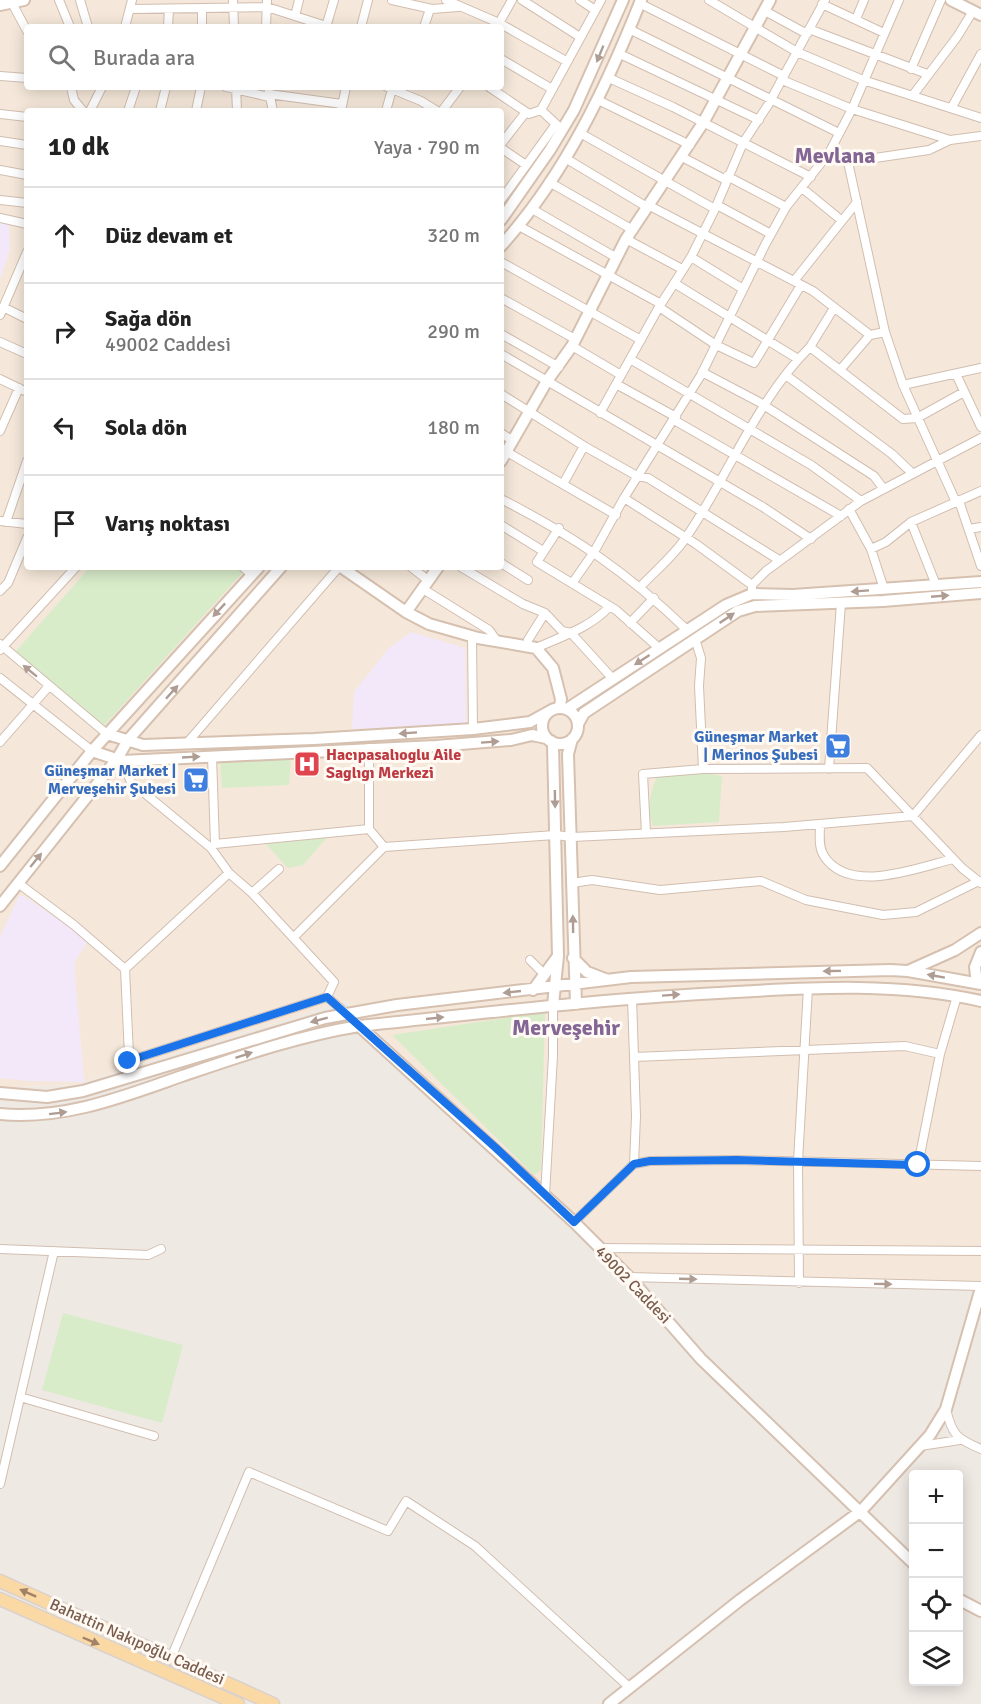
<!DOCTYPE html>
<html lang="tr">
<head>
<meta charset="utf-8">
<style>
  :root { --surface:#fff; --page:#f6f6f6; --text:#222; --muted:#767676; --line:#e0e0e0 }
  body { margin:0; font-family:Signika,sans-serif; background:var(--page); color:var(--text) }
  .controls { position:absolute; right:18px; bottom:18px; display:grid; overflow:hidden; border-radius:6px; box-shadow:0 3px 15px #0003 }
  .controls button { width:54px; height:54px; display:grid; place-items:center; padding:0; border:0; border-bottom:2px solid var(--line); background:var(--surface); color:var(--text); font:30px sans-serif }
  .stop { position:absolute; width:18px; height:18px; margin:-14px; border:4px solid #1a73e8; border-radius:50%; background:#fff }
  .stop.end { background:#1a73e8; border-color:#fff; box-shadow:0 2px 6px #0008 }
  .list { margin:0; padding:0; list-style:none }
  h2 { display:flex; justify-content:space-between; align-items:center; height:78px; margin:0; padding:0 24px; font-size:26px }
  h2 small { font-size:20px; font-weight:400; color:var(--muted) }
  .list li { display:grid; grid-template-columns:39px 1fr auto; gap:18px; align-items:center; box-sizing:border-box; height:96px; padding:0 24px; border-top:2px solid var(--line) }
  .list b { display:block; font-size:22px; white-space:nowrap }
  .list p { margin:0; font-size:20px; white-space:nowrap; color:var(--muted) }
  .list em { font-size:20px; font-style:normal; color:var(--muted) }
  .icon { flex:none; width:33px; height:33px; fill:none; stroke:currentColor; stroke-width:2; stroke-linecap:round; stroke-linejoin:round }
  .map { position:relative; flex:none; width:981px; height:1704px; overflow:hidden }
  .search { position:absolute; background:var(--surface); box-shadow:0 3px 15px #0003; left:24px; top:24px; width:480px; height:66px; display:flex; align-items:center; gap:15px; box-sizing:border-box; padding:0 21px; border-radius:6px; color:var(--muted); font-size:22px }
  .panel { position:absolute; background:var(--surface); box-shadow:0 3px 15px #0003; left:24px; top:108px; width:480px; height:462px; border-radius:6px }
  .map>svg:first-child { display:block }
  .residential { fill:#f5e8da; fill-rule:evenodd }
  .industrial { fill:#efe9e4; fill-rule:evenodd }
  .education { fill:#f3e8fa }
  .green { fill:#d8ecc9 }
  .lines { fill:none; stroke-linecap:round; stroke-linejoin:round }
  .street-casing { stroke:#d1beb0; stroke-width:10 }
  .secondary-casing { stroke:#d6c0b0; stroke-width:14 }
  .primary-casing { stroke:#dad1cd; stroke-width:15 }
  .street { stroke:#fff; stroke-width:8 }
  .secondary { stroke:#fff; stroke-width:10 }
  .primary { stroke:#fbd9a5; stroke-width:12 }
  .oneway { fill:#af9d94 }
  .oneway2 { fill:#a18267 }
  .route { stroke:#1a73e8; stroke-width:8 }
  .labels { text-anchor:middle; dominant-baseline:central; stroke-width:6; stroke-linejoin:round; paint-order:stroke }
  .shop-label { font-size:16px; font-weight:bold; fill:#366cbe; stroke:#fffaf3; text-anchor:end }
  .health-label { font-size:16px; font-weight:bold; fill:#be3a42; stroke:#fffaf3; text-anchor:start }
  .street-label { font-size:16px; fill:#7a5c4d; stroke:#fffaf3 }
  .district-label { font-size:22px; font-weight:bold; fill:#846695; stroke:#fffaf3 }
</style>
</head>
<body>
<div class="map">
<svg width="981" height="1704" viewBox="0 0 981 1704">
  <rect width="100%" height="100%" fill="#fdf6ec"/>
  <path class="residential" d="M0,0H981V1288L627,1275L346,1001L74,1085L0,1088ZM27,27H501V87H27ZM27,111H501V567H27Z"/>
  <path class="industrial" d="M346,1001L627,1275L981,1288V1704H0V1088L74,1085ZM914,1474H958V1682H914Z"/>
  <path class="education" d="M0,223L9,225L10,250L0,279Z
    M411,632L465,648L466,724L352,729L354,692L389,648Z
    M19,896H24L89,940L74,963L84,1082L30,1081L0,1078V937Z"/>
  <path class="green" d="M90,567H238L243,572L103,727L16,651Z
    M291,755L289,785L222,788L220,759Z
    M705,773L722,776L719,822L653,826C647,813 650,789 657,777Z
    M330,834L303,865L288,868L264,842Z
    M545,1012L541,1170L534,1175L392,1035Z
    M63,1313L183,1345L162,1423L42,1390Z"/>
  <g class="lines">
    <defs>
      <path id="street" d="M59,0L70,27
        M80,0L88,27
        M233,0L234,27
        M392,0L432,9L458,7
        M446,0L499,23L566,61
        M522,0L580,37
        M580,0L595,10
        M709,0L797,52L863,80L981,118
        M12,3L27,31
        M639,3L784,76
        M822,4L884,33
        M131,9L267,7L329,27
        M202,9V27
        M765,11L807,34
        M295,16L299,0
        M856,19L864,0
        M498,25L512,0
        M125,27L132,0
        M168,27L169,9
        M266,27L267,0
        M326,27L334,0
        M361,27L368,0
        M424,27L430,9
        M629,29L839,133
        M809,29L927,74
        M620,54L759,120
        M501,59L552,89
        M911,69L941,0
        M0,76L27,78
        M609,78L673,107L811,177
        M782,80L852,109L950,140
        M71,87L74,100L83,111
        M226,87L269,97
        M236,87L237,111
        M268,87L273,111
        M387,87L421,101L437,111
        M489,87L529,114L541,110L601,0
        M269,94L342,104
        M913,95L957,37L973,11
        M598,100L690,145
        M952,107L981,54
        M541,110L558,126
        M90,111L102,87
        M128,111L136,87
        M160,111L166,87
        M196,111L201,87
        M341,111L346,87
        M386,111L392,89
        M442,111L460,87
        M0,114L27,117
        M580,133L715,209
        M0,141L27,145
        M501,144L526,112
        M501,148L526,165
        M829,153L848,162L929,150L950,140L981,136
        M682,157L726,180
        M565,158L647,207
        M848,162L885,332L903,385L955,500L959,501L981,566
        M0,170L27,175
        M727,176L786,207
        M549,182L633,230
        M802,188L841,220
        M0,200L27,203
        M501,200L556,124
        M648,205L813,291L870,335L885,332
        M717,205L771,234
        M532,209L617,258
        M0,218L27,224
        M519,226L661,304
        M626,239L682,269
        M691,257L743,289
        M501,262L641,340
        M794,281L857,202
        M674,283L798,359
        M501,298L575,339
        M3,307L27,319
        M659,307L716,345L754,363L801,285
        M0,315L27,252
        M501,334L559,367
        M0,342L27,354
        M572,346L621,375
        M810,347L834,308
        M501,354L763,507L811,539
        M630,359L811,465L861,501
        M840,370L870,335
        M702,372L759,402L874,476L883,488
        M956,374L981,427
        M787,376L892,454L912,473
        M0,379L27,392
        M616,384L676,417
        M903,385L981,368
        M501,394L584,446L637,476L648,478L779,560
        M600,413L659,307L691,257L715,209L743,143L768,105L825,0
        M674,420L841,516
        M0,431L19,388
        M501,433L513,441
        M507,452L616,515
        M563,484L584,446
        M624,498L696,544L752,585
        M501,499C574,536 628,573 687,630
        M849,509L871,549L884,589
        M0,521L27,524
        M6,522L27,461
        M911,522L936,585
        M501,525L543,551
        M559,528L537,562L616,610L659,648
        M969,529L981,527
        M871,549L886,542L911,522L981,491
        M501,563L528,580
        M243,567L252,575
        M411,567L429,581
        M461,567L523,604L545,613L562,631L571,633L613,679
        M573,582L594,552L624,498L701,375L765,245L786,207L829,153L852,109L899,0
        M640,587C655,571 675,555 687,536C728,476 758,398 810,347L903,419L917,418L964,392
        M423,589L489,630L497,641
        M0,591L8,583L27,538
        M752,594V585L766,571L861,501L981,438
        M630,623L654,598
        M472,636L473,729
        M695,639L701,658L699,686L703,769
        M0,644L107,734
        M528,646V640L545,613
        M536,648C561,637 591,627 609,607
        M0,650L76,567
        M0,678L92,751
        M0,742L49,686
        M187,743L339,567
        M369,748V829L384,847
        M212,756L215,844
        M122,761L131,782L211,848L229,873L252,893L334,982L327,997L128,1061
        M829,769L841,603
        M820,824C820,834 818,847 824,856C849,895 917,868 953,859
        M646,833L643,774L703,769L867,768L962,868L981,883
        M211,848L215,844L369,829
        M18,883L74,925L125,969L130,1077
        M572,883L592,880L660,890L761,881L806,900L883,915L916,912L979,881
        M252,893L279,869
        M294,937L384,847L555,835L572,837L784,827L913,816L981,735
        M530,960L544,974
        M125,969L229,873
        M327,997L346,1013
        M632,998L636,1116L634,1164
        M634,1057L905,1046L940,1054
        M918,1165L940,1054L957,996
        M545,1195L553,1056V1005
        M574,1222L634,1164L650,1161L737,1160L981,1166
        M599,1248L981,1251
        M0,1249L148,1255L161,1249
        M629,1277L981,1286
        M799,1283L798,1161L808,988
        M20,1397L154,1436
        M946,1409C952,1435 957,1439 981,1449
        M920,1446L960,1440
        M0,1484L54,1251
        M171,1658L249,1472L388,1531L406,1501L475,1546L629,1687"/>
      <path id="secondary" d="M951,0L981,15
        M0,5L24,0
        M501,220L550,150L574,110L623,0
        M501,246C565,175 606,88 641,0
        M501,461L547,381L572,346L626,239L703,123L770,0
        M341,567L406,612L429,624L478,638L536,648L553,668L561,699L560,707
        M406,612L438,567
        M542 726a18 18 0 1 1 36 0a18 18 0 1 1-36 0Z
        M567,709L726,605L752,594L793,595L981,582
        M578,724L584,713L738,611L755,606L883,601L981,593
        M107,734L143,745L314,739L473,729L530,722L548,712
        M572,739L568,754L576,1004
        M551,741L553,745L558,956L553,1005
        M92,751L122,761L436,746L511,740L532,735L546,738
        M0,866L92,751L259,567
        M0,906L117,759L128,740L281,567
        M981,952L975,967L976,976L981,980
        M573,958L587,972L605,979
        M908,971L955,950L981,933
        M533,990L558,956
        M357,1024L574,1222L629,1277L701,1359L914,1564
        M0,1093L47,1097L83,1091L325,1018L397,1005L631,977L890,970L908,971L981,984
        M0,1114C65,1120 122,1097 182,1076C241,1056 298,1036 359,1026C484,1013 610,998 736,992C818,987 900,983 981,1001
        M958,1599L981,1611
        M609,1704L740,1600L861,1511L930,1435L946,1409L981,1288"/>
      <path id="primary" d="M0,1581L273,1704
        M0,1599L238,1704"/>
    </defs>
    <use href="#street" class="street-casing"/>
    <use href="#secondary" class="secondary-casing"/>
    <use href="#primary" class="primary-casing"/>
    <use href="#street" class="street"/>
    <use href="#secondary" class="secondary"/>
    <use href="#primary" class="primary"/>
  </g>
  <defs><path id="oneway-solid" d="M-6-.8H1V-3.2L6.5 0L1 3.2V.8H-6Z" transform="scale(1.5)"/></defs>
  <g class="oneway">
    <use href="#oneway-solid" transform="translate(600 54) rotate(112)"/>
    <use href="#oneway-solid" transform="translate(860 591) rotate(176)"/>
    <use href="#oneway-solid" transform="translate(940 596) rotate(-5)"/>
    <use href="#oneway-solid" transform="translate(219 610) rotate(133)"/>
    <use href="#oneway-solid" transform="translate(727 618) rotate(-34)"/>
    <use href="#oneway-solid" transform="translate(642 660) rotate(147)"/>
    <use href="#oneway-solid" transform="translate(30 671) rotate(-141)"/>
    <use href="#oneway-solid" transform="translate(172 692) rotate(-48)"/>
    <use href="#oneway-solid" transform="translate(408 733) rotate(176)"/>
    <use href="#oneway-solid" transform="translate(490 742) rotate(-4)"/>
    <use href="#oneway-solid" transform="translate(191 757) rotate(-3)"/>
    <use href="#oneway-solid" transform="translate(555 799) rotate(89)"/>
    <use href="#oneway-solid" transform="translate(36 860) rotate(-51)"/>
    <use href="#oneway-solid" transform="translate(573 924) rotate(-91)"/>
    <use href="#oneway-solid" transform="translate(832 971) rotate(179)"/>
    <use href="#oneway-solid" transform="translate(936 976) rotate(-170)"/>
    <use href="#oneway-solid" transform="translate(512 992) rotate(174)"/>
    <use href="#oneway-solid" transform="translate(671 995) rotate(-4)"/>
    <use href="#oneway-solid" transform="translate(435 1018) rotate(-6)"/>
    <use href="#oneway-solid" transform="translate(319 1020) rotate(165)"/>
    <use href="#oneway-solid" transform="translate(244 1055) rotate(-18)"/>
    <use href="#oneway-solid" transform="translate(58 1113) rotate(-7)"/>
    <use href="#oneway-solid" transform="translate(688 1279) rotate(2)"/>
    <use href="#oneway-solid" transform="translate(883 1284) rotate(1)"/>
  </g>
  <g class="oneway2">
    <use href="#oneway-solid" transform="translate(28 1593) rotate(-156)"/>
    <use href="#oneway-solid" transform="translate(91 1641) rotate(23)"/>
  </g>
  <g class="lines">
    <path class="route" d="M128,1061L327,997L496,1148L574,1222L634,1164L650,1161L737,1160L918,1165"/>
  </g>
  <defs>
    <symbol id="supermarket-square" viewBox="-11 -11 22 22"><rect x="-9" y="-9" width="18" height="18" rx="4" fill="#3f7fe0" stroke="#fffaf3"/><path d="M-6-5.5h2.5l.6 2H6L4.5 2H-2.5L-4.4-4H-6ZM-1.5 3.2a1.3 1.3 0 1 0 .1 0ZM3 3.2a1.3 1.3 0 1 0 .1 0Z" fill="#fff"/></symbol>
    <symbol id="hospital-square" viewBox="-11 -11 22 22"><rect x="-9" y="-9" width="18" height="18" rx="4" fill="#e0444e" stroke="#fffaf3"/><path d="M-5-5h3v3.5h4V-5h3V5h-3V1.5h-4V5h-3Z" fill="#fff"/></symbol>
  </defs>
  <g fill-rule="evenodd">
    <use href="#supermarket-square" x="823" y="731" width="30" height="30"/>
    <use href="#hospital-square" x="292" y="749" width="30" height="30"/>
    <use href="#supermarket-square" x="181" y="765" width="30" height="30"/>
  </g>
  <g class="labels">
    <g class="shop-label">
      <text x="818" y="737">Güneşmar Market<tspan x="818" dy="18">| Merinos Şubesi</tspan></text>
      <text x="176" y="771">Güneşmar Market |<tspan x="176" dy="18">Merveşehir Şubesi</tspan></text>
    </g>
    <g class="health-label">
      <text x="326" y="755">Hacıpasalıoglu Aile<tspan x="326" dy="18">Saglıgı Merkezi</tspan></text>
    </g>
    <g class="street-label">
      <text transform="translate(633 1285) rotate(46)">49002 Caddesi</text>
      <text transform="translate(137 1642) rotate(24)">Bahattin Nakıpoğlu Caddesi</text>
    </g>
    <g class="district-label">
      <text x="835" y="155">Mevlana</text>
      <text x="566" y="1027">Merveşehir</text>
    </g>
  </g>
</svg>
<div class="controls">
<button>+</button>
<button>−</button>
<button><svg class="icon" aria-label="locate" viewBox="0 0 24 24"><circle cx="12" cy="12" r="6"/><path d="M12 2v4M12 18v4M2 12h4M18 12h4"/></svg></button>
<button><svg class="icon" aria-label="layers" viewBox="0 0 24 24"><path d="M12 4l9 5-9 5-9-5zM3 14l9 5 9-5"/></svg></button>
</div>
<div class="stop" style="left:918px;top:1165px"></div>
<div class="stop end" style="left:128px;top:1061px"></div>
<div class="search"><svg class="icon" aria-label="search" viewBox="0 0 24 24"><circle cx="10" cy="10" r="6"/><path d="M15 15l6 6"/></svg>Burada ara</div>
<section class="panel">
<h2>10 dk<small>Yaya · 790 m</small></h2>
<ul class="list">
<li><svg class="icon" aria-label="ahead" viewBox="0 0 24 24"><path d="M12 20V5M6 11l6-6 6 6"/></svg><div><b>Düz devam et</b></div><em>320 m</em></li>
<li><svg class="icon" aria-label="right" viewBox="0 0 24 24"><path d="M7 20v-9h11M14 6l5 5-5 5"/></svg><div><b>Sağa dön</b><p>49002 Caddesi</p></div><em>290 m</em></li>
<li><svg class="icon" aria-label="left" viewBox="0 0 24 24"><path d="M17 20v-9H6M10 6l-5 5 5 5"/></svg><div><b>Sola dön</b></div><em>180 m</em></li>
<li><svg class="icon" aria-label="arrive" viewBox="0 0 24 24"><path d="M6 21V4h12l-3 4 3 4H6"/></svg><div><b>Varış noktası</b></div></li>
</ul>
</section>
</div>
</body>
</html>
